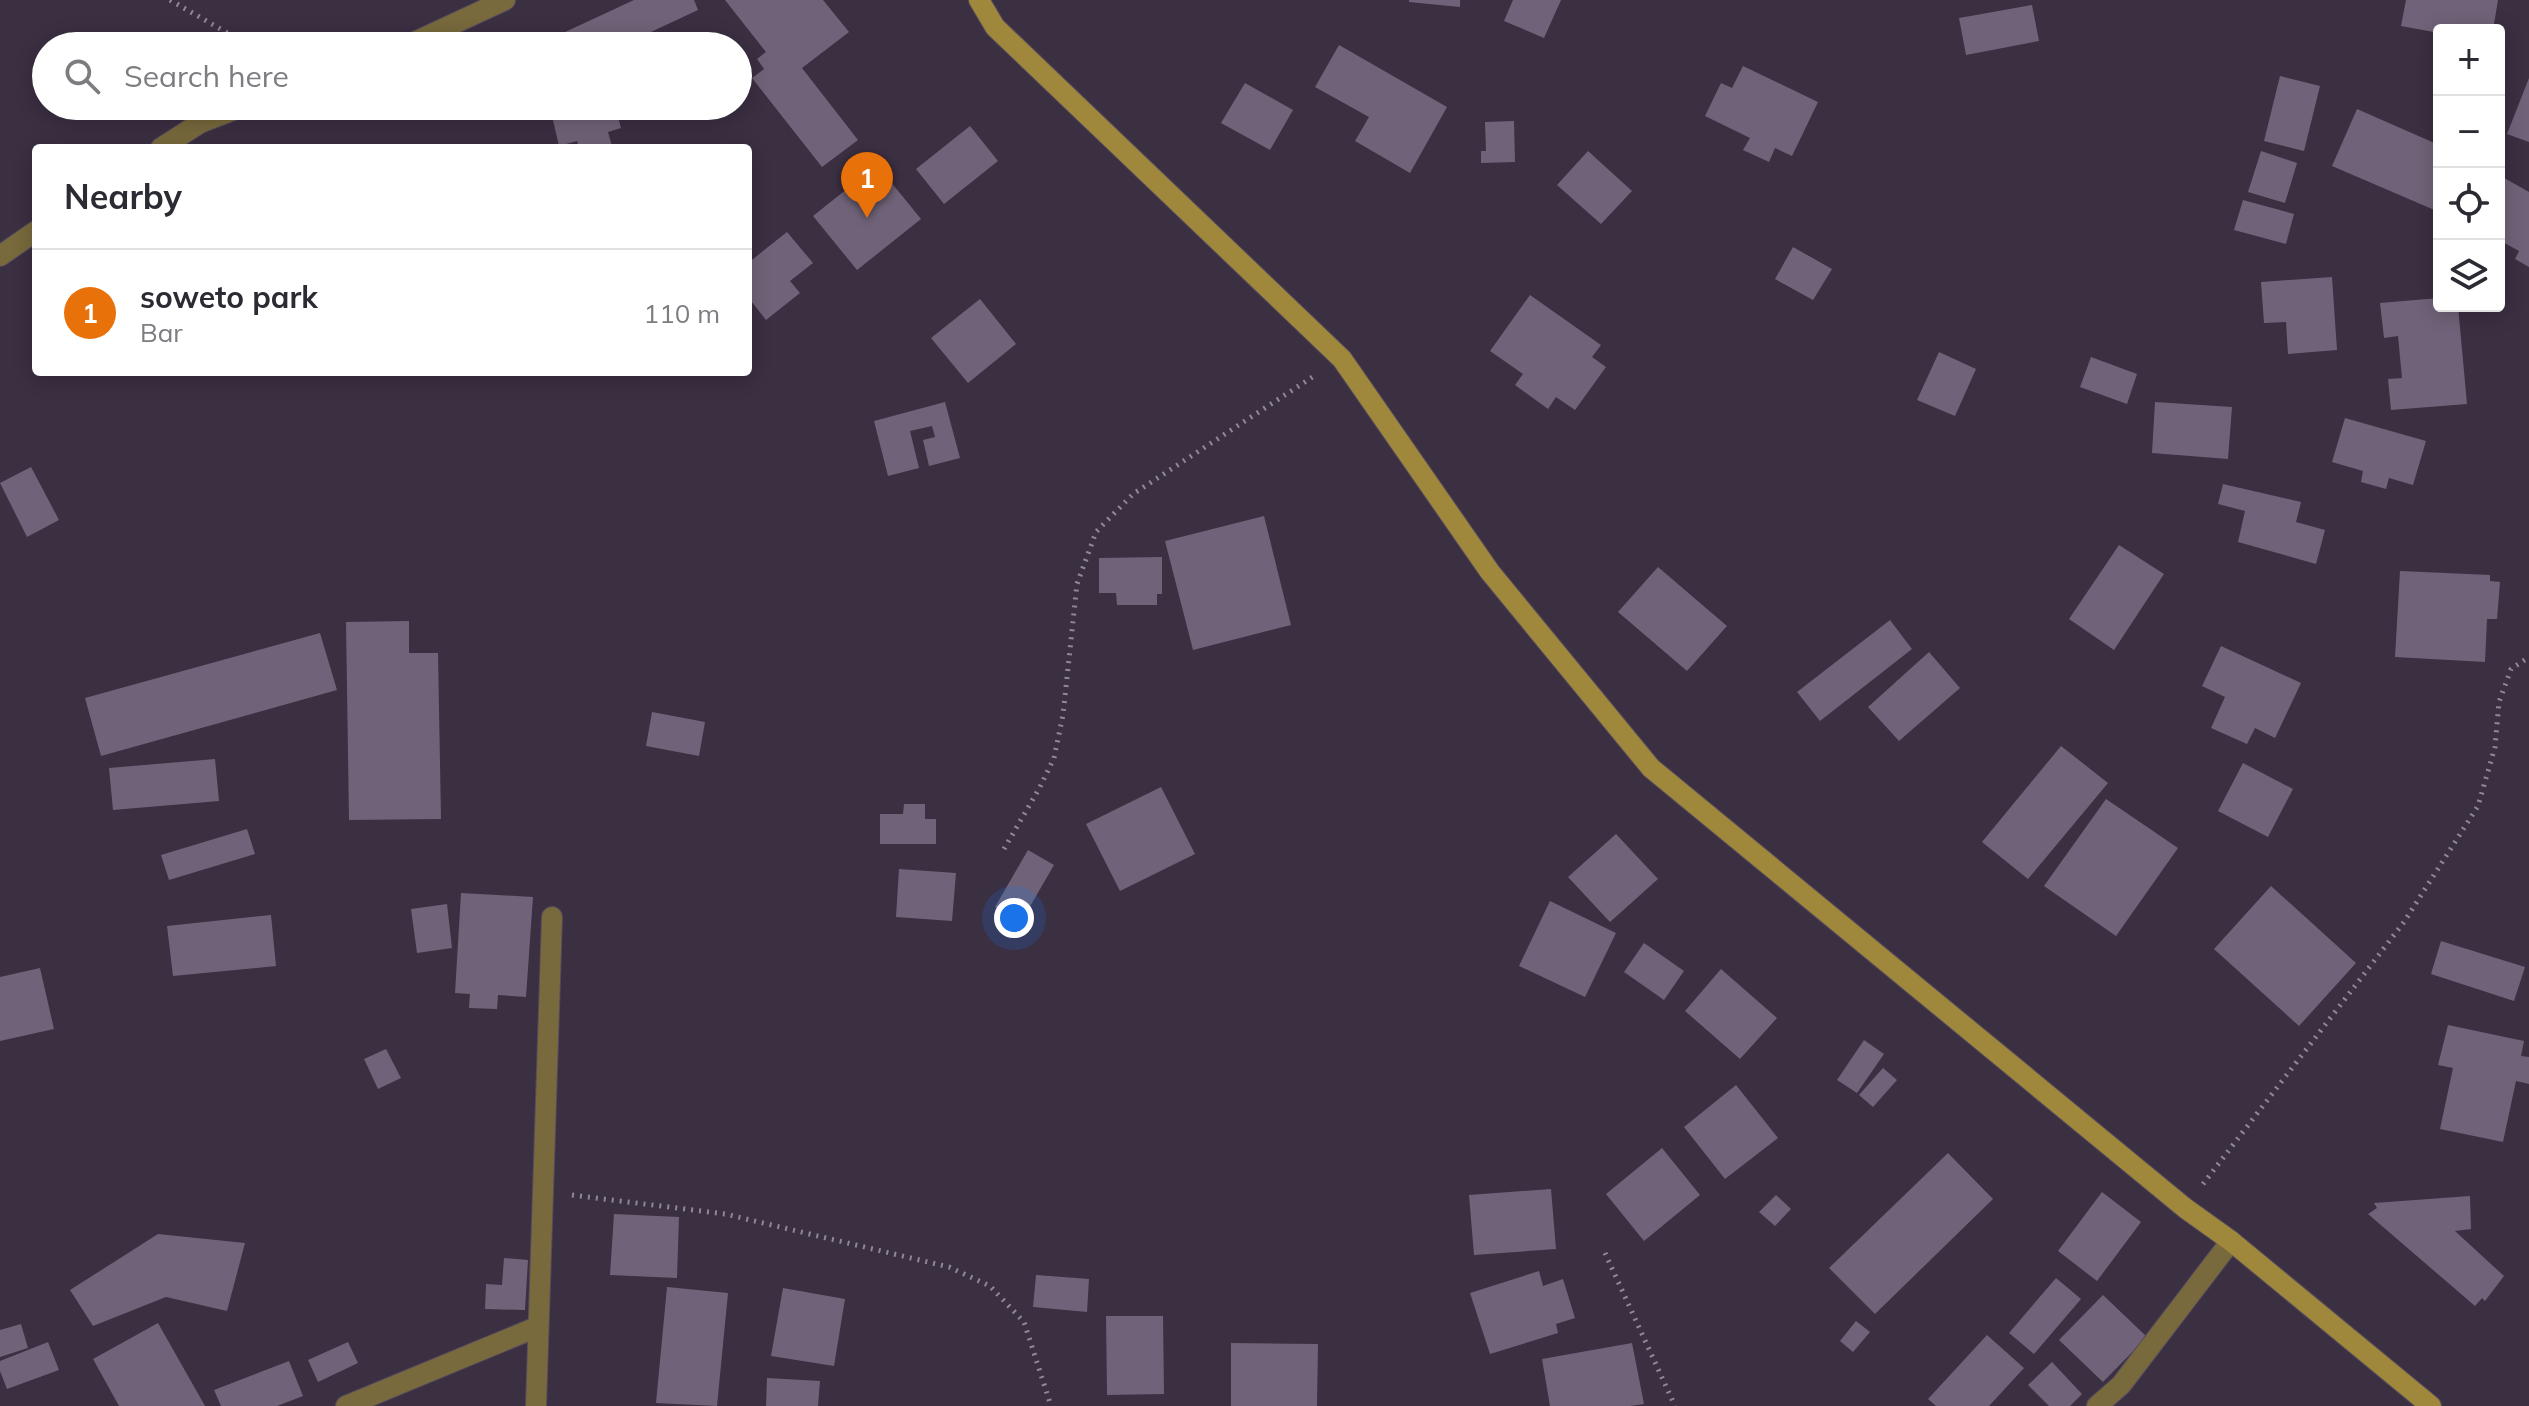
<!DOCTYPE html>
<html lang="en">
<head>
<meta charset="utf-8">
<style>
  :root { --surface:#fff; --page:#f7f7f7; --text:#2b2b33; --muted:#7c7c81; --line:#e1e1e2; --accent:#82578d }
  body { margin:0; font-family:Mulish,sans-serif; background:var(--page); color:var(--text) }
  .controls { position:absolute; right:24px; top:24px; display:grid; overflow:hidden; border-radius:8px; box-shadow:0 4px 20px #0003 }
  .controls button { width:72px; height:72px; display:grid; place-items:center; padding:0; border:0; border-bottom:2px solid var(--line); background:var(--surface); color:var(--text); font:40px sans-serif }
  .you { position:absolute; left:1014px; top:918px; width:28px; height:28px; margin:-20px; border:6px solid #fff; border-radius:50%; background:#1a73e8; box-shadow:0 0 0 12px #1a73e833 }
  .badge { display:grid; place-items:center; width:52px; height:52px; border-radius:50%; background:var(--accent); color:#fff; font-size:26px; font-weight:700 }
  .pin { position:absolute; translate:-50% -66px; filter:drop-shadow(0 2px 4px #0008) }
  .pin::after { content:''; position:absolute; top:42px; width:28px; height:24px; background:inherit; clip-path:polygon(0 0,100% 0,50% 100%) }
  .list { margin:0; padding:0; list-style:none }
  h2 { display:flex; justify-content:space-between; align-items:center; height:104px; margin:0; padding:0 32px; font-size:34px }
  h2 small { font-size:26px; font-weight:400; color:var(--muted) }
  .list li { display:grid; grid-template-columns:52px 1fr auto; gap:24px; align-items:center; box-sizing:border-box; height:128px; padding:0 32px; border-top:2px solid var(--line) }
  .list b { display:block; font-size:30px; white-space:nowrap }
  .list p { margin:0; font-size:26px; white-space:nowrap; color:var(--muted) }
  .list em { font-size:26px; font-style:normal; color:var(--muted) }
  .icon { flex:none; width:44px; height:44px; fill:none; stroke:currentColor; stroke-width:2; stroke-linecap:round; stroke-linejoin:round }
  .map { position:relative; flex:none; width:2529px; height:1406px; overflow:hidden }
  .search { position:absolute; background:var(--surface); box-shadow:0 4px 20px #0003; left:32px; top:32px; width:720px; height:88px; display:flex; align-items:center; gap:20px; box-sizing:border-box; padding:0 28px; border-radius:44px; color:var(--muted); font-size:30px }
  .panel { position:absolute; background:var(--surface); box-shadow:0 4px 20px #0003; left:32px; top:144px; width:720px; height:232px; border-radius:8px }
  .map>svg:first-child { display:block }
  .building { fill:#706379 }
  .lines { fill:none; stroke-linecap:round; stroke-linejoin:round }
  .street-casing { stroke:#564b5d; stroke-width:22 }
  .secondary-casing { stroke:#564b5d; stroke-width:22 }
  .path { stroke:#908797; stroke-width:5; stroke-dasharray:2 6; stroke-linecap:butt }
  .street { stroke:#796a3d; stroke-width:20 }
  .secondary { stroke:#9f873b; stroke-width:20 }
</style>
</head>
<body>
<div class="map">
<svg width="2529" height="1406" viewBox="0 0 2529 1406">
  <rect width="100%" height="100%" fill="#3b2f42"/>
  <path class="building" d="M634,0H694L698,10L621,46H535Z
    M725,0H823L849,32L802,68L858,140L822,167L752,78L764,69L757,59L766,52Z
    M1409,0H1460V7L1409,2Z
    M1513,0H1561L1544,38L1504,21Z
    M2406,0H2498L2493,30H2439V33L2401,26Z
    M2032,5L2039,41L1966,55L1959,18Z
    M1339,45L1447,107L1410,173L1355,141L1369,117L1315,87Z
    M1743,66L1818,102L1792,156L1775,148L1769,162L1743,150L1750,138L1705,116L1721,83L1732,88Z
    M2280,76L2320,86L2304,151L2264,141Z
    M2529,78V142L2507,134Z
    M1245,83L1293,110L1270,150L1221,123Z
    M592,106H615L621,128L608,132L612,146L579,148L577,141L559,146L552,116Z
    M2357,109L2439,145V212L2332,166Z
    M1514,121L1515,162L1481,163V151H1486L1485,122Z
    M970,126L998,161L944,204L916,169Z
    M1588,151L1632,191L1601,224L1557,185Z
    M2261,151L2297,163L2285,203L2248,192Z
    M877,165L921,219L857,270L813,216Z
    M2499,175L2529,192V267L2515,259L2519,251L2499,240Z
    M2243,200L2294,214L2286,244L2234,230Z
    M787,232L813,263L790,281L800,293L766,320L748,297V263Z
    M1793,247L1832,269L1813,300L1775,279Z
    M2332,277L2337,350L2288,354L2286,322L2264,323L2261,282Z
    M1530,295L1601,345L1592,357L1606,367L1575,410L1556,397L1548,409L1515,385L1523,374L1490,351Z
    M2439,298V306H2458L2467,404L2391,410L2388,379L2402,378L2398,336L2384,338L2380,303Z
    M980,299L1016,344L968,383L931,338Z
    M1939,352L1976,369L1955,416L1917,400Z
    M2091,357L2137,374L2127,404L2080,387Z
    M945,402L960,458L929,466L923,440L935,437L932,426L910,431L919,468L888,476L874,421Z
    M2155,402L2232,407L2228,459L2152,453Z
    M2345,418L2426,441L2413,485L2389,478L2386,489L2361,482L2363,471L2332,462Z
    M31,467L59,520L27,537L0,483Z
    M2223,484L2301,502L2296,522L2325,530L2316,564L2238,542L2245,511L2218,504Z
    M1264,516L1291,625L1193,650L1165,541Z
    M2119,545L2164,574L2114,650L2069,619Z
    M1162,557V594H1157V605H1117L1116,593H1099V558Z
    M1658,567L1727,626L1687,671L1618,612Z
    M2400,571L2490,575V581L2500,582L2497,619H2487L2485,662L2395,657Z
    M1890,620L1912,649L1820,721L1797,692Z
    M409,621V653H438L441,819L349,820L346,622Z
    M320,633L337,690L101,756L85,698Z
    M2221,646L2301,683L2275,738L2255,728L2247,744L2211,728L2225,697L2202,686Z
    M1929,652L1960,688L1899,741L1868,707Z
    M652,712L705,722L699,756L646,746Z
    M2061,746L2108,783L2028,879L1982,842Z
    M215,759L219,801L113,810L109,768Z
    M2243,763L2293,789L2268,837L2218,811Z
    M1161,787L1195,854L1120,891L1086,824Z
    M2106,799L2178,848L2116,936L2044,886Z
    M904,804H925V819H936V844H880V814H903Z
    M247,829L255,854L169,880L161,855Z
    M1616,834L1658,879L1610,922L1568,877Z
    M1028,850L1054,865L1021,922L995,907Z
    M899,869L956,873L952,921L896,917Z
    M2271,886L2356,963L2299,1026L2214,949Z
    M461,893L533,897L526,997L498,995L497,1009L469,1008L470,994L455,993Z
    M1550,901L1616,933L1585,997L1519,966Z
    M447,904L452,948L417,953L411,909Z
    M271,915L276,966L173,976L167,926Z
    M2441,941L2525,967L2514,1001L2431,974Z
    M1644,943L1684,971L1664,1000L1624,972Z
    M40,968L54,1029L0,1041V977Z
    M1721,969L1777,1018L1740,1059L1685,1011Z
    M2448,1025L2524,1041L2521,1056L2529,1057V1084L2516,1081L2503,1142L2440,1129L2453,1068L2438,1065Z
    M1864,1040L1884,1054L1857,1093L1837,1080Z
    M386,1049L401,1078L378,1089L364,1059Z
    M1883,1068L1897,1080L1873,1107L1859,1095Z
    M1736,1085L1778,1138L1725,1179L1684,1127Z
    M1662,1148L1700,1195L1644,1241L1606,1194Z
    M1948,1153L1993,1199L1875,1314L1829,1268Z
    M1551,1189L1556,1249L1474,1255L1469,1195Z
    M2102,1192L2141,1222L2097,1281L2058,1251Z
    M1776,1195L1791,1209L1775,1226L1759,1212Z
    M2470,1196L2471,1229L2455,1231L2504,1276L2485,1301L2482,1298L2475,1306L2368,1214L2377,1208L2374,1203Z
    M614,1214L679,1217L677,1278L610,1275Z
    M158,1234L245,1243L227,1311L166,1297L93,1326L70,1290Z
    M504,1258L528,1260L525,1310L485,1309L486,1284L502,1285Z
    M1539,1271L1543,1286L1563,1279L1575,1318L1556,1324L1558,1333L1490,1354L1470,1293Z
    M1036,1275L1089,1279L1087,1312L1033,1307Z
    M2056,1278L2081,1299L2034,1354L2009,1333Z
    M667,1287L728,1293L717,1406L656,1403Z
    M783,1288L845,1299L834,1366L771,1356Z
    M2103,1295L2147,1337L2103,1382L2059,1340Z
    M1106,1316H1163L1164,1394L1107,1395Z
    M1856,1321L1870,1332L1853,1352L1840,1341Z
    M158,1323L205,1406H119L93,1359Z
    M21,1324L28,1348L0,1357V1330Z
    M1987,1335L2024,1368L1989,1406H1936L1928,1399Z
    M48,1342L59,1370L7,1389L0,1371V1361Z
    M348,1342L358,1363L318,1382L308,1360Z
    M1231,1343L1318,1344L1317,1406H1231Z
    M1632,1343L1644,1404L1630,1406H1550L1542,1359Z
    M289,1361L303,1396L277,1406H221L214,1390Z
    M2052,1362L2082,1394L2070,1406H2049L2028,1385Z
    M767,1378L820,1381L818,1406H766Z"/>
  <g class="lines">
    <defs>
      <path id="street" d="M406,46L505,0
        M161,148L200,123L244,106
        M0,256L36,231
        M346,1406L537,1327
        M536,1406L552,917
        M2097,1406L2121,1385L2231,1241"/>
      <path id="secondary" d="M979,0L995,27L1342,359L1490,572L1651,768L2185,1208L2231,1241L2431,1406"/>
    </defs>
    <use href="#street" class="street-casing"/>
    <use href="#secondary" class="secondary-casing"/>
    <path class="path" d="M170,0L250,46
      M1004,849L1040,787L1054,758L1063,715L1077,584L1096,532L1133,494L1314,376
      M2203,1184L2404,922L2478,806L2495,747L2499,702L2511,669L2529,657
      M572,1195L725,1214L949,1267L990,1286L1024,1322L1051,1406
      M1605,1253L1675,1406"/>
    <use href="#street" class="street"/>
    <use href="#secondary" class="secondary"/>
  </g>
</svg>
<div class="controls">
<button>+</button>
<button>−</button>
<button><svg class="icon" aria-label="locate" viewBox="0 0 24 24"><circle cx="12" cy="12" r="6"/><path d="M12 2v4M12 18v4M2 12h4M18 12h4"/></svg></button>
<button><svg class="icon" aria-label="layers" viewBox="0 0 24 24"><path d="M12 4l9 5-9 5-9-5zM3 14l9 5 9-5"/></svg></button>
</div>
<div class="you"></div>
<div class="pin badge" style="left:867px;top:218px;background:#e8710a">1</div>
<div class="search"><svg class="icon" aria-label="search" viewBox="0 0 24 24"><circle cx="10" cy="10" r="6"/><path d="M15 15l6 6"/></svg>Search here</div>
<section class="panel">
<h2>Nearby<small></small></h2>
<ul class="list">
<li><span class="badge" style="background:#e8710a">1</span><div><b>soweto park</b><p>Bar</p></div><em>110 m</em></li>
</ul>
</section>
</div>
</body>
</html>
